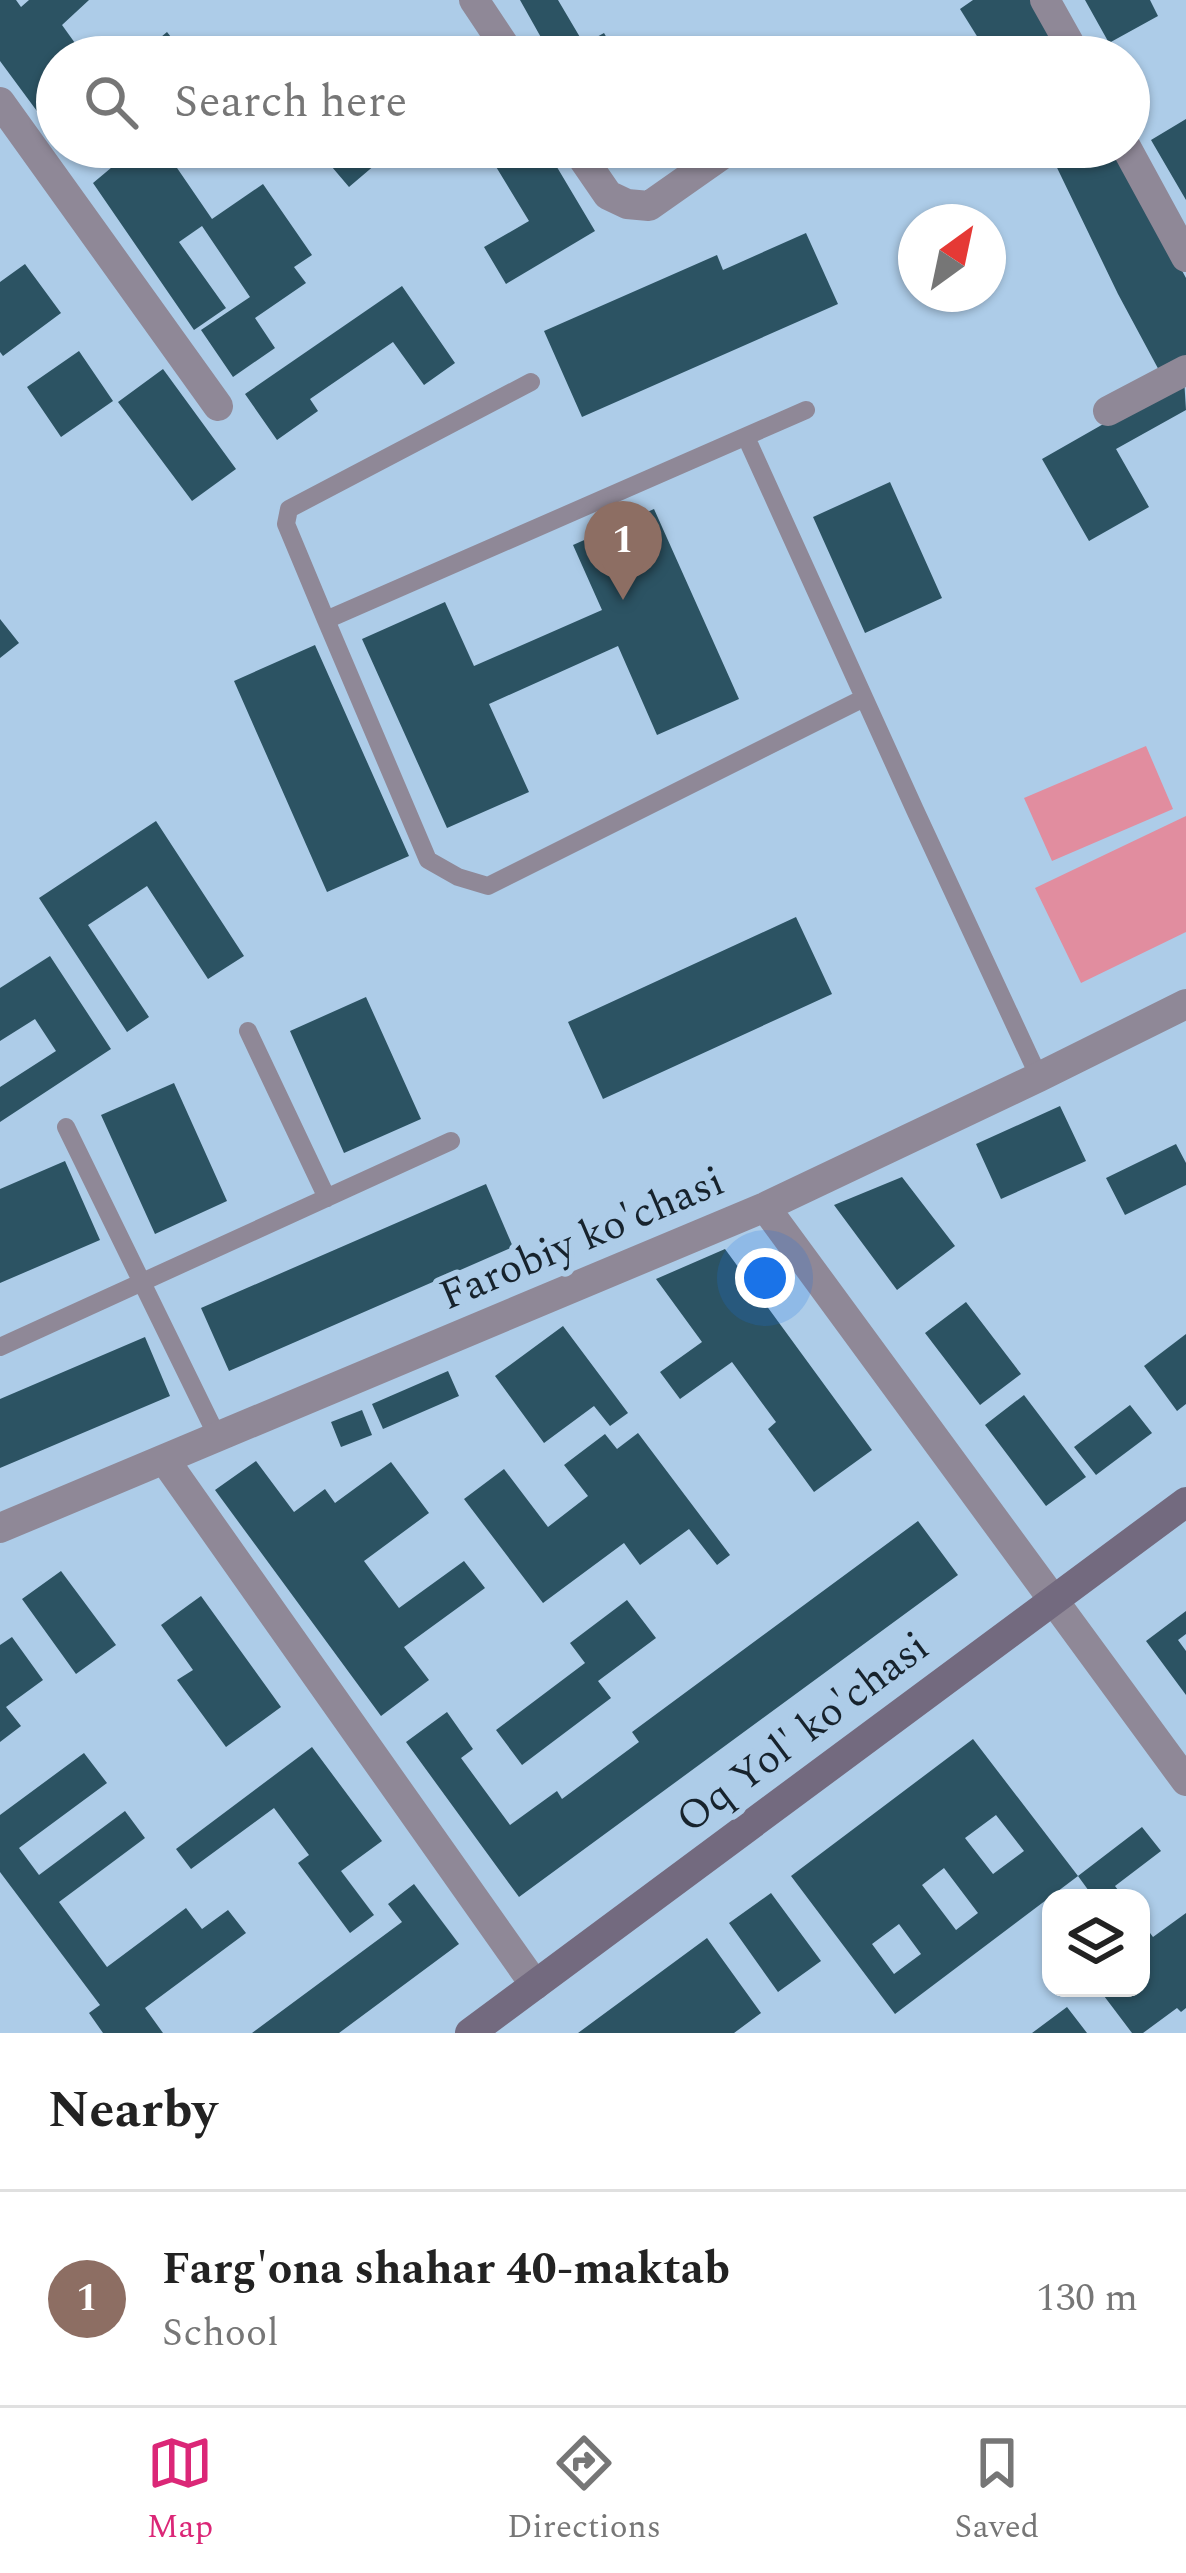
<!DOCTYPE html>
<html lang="en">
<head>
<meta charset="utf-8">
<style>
  :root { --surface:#fff; --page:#f2f2f2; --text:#222; --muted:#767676; --line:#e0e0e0; --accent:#db2777 }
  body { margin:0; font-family:Spectral,serif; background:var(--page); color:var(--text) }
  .controls { position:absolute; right:36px; bottom:36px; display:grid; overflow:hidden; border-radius:24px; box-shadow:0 3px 9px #0004 }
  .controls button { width:108px; height:108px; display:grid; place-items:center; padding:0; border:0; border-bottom:3px solid var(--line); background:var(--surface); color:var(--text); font:60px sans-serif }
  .compass { position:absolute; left:898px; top:204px; width:108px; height:108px; border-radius:50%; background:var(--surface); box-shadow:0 3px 9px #0004; rotate:33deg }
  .you { position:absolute; left:765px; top:1278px; width:42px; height:42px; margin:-30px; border:9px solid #fff; border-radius:50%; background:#1a73e8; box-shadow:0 0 0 18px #1a73e833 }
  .badge { display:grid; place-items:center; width:78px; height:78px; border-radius:50%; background:var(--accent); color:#fff; font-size:39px; font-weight:700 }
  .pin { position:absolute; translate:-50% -99px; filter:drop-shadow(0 3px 6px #0008) }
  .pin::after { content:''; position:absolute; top:63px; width:42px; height:36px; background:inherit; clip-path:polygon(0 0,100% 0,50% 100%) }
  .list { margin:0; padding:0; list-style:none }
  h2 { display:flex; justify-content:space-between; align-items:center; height:156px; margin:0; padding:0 48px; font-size:51px }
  h2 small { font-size:39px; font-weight:400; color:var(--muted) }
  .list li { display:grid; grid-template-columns:78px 1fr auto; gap:36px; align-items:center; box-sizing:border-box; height:216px; padding:0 48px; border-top:3px solid var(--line) }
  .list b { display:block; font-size:45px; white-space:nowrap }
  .list p { margin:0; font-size:39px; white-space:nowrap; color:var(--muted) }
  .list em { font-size:39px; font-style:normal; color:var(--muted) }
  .icon { flex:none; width:66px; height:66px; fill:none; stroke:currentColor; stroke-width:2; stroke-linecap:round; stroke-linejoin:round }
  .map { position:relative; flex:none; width:1186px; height:2033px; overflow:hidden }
  .search { position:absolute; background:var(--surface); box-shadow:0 3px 9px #0004; left:36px; right:36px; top:36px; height:132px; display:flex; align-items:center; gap:30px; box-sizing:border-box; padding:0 42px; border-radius:66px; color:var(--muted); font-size:45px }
  .sheet { height:372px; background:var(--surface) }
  nav { display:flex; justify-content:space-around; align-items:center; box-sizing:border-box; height:168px; border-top:3px solid var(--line); background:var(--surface); font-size:33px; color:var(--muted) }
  nav a { display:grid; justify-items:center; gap:6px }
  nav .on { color:var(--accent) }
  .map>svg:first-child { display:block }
  .green { fill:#e18d9f }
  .building { fill:#2c5363; fill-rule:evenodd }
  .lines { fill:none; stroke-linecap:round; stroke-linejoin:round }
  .lane { stroke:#8f8897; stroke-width:18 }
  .street { stroke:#8f8897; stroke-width:30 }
  .secondary { stroke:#736a7f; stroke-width:30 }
  .labels { text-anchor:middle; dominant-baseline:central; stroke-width:12; stroke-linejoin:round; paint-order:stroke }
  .street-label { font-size:42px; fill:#17232d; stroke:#adcce8 }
</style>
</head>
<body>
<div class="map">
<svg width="1186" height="2033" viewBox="0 0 1186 2033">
  <rect width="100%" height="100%" fill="#adcce8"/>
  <path class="green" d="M1146,746L1173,809L1052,861L1024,798Z
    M1186,816V932L1081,983L1035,888Z"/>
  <path class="building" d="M0,0H16L21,7L29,0H89L62,25L85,57H57V113L45,122L0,61Z
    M520,0H558L584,44L604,33L618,57H552Z
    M973,0H1037L1069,57H990L960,9Z
    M1085,0H1150L1158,16L1109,43Z
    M167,32L187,57H137Z
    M1186,119V200L1151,140Z
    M136,147H196L175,165L212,219L263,184L312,255L294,267L306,283L255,318L275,348L233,377L201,330L250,297L202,226L179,242L226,308L194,330L93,183Z
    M315,147H396L349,187Z
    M484,147H545L595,231L506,284L484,247L529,221Z
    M1047,147H1115L1186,278V358L1161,374L1118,294Z
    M806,233L838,304L582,417L544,331L717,255L723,270Z
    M25,264L61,313L3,356L0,352V282Z
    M402,286L455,363L424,385L393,342L310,399L318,411L277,440L245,394Z
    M79,351L113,401L61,437L27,387Z
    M163,369L236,469L192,501L118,402Z
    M1184,378L1186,410L1116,449L1149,507L1089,541L1042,459Z
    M890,482L942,598L865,633L813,517Z
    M654,509L739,699L657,735L618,646L489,704L529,792L447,828L362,639L445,602L474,666L602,610L573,545Z
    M0,619L19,643L0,658Z
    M315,645L409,856L327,892L234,681Z
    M156,821L244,956L208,979L147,886L88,925L149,1017L127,1032L39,898Z
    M796,917L832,994L603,1099L568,1022Z
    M50,956L111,1049L0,1122V1087L56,1051L35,1019L0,1041V988Z
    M366,997L421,1119L344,1153L290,1031Z
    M174,1083L227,1201L155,1234L101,1115Z
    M1060,1106L1086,1161L1001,1199L976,1144Z
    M1176,1144L1186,1163V1185L1125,1215L1106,1178Z
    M65,1161L100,1240L0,1283V1189Z
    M902,1177L955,1246L897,1290L834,1205Z
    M486,1184L513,1247L229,1371L201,1308Z
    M725,1249L872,1450L814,1492L768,1429L776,1422L732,1362L680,1399L660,1372L702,1342L656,1279Z
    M966,1302L1021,1374L980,1405L925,1333Z
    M563,1326L628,1413L610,1426L594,1406L544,1443L495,1376Z
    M1186,1334V1404L1177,1411L1144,1366Z
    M145,1337L170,1396L0,1468V1399Z
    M448,1371L459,1396L383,1429L372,1404Z
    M1024,1395L1086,1477L1046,1506L985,1425Z
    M1130,1405L1152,1433L1096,1475L1074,1447Z
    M362,1410L372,1435L341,1447L331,1422Z
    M638,1433L730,1555L717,1565L689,1529L640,1565L624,1543L543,1603L464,1499L504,1469L548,1527L588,1496L564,1465L605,1434L617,1449Z
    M256,1461L294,1512L325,1489L335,1503L391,1462L429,1513L364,1561L399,1608L464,1561L485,1588L404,1647L429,1680L381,1716L215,1490Z
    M918,1521L958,1575L519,1897L406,1742L447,1712L473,1749L461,1758L510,1825L557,1791L562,1799L639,1742L632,1732Z
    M61,1571L116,1645L76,1674L22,1599Z
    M201,1596L281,1707L226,1747L177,1680L193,1670L161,1625Z
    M627,1600L656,1638L598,1681L611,1698L522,1765L496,1730L585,1663L570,1643Z
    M1186,1611V1634L1178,1640L1186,1651V1695L1146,1641Z
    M12,1637L43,1680L6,1707L21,1726L0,1742V1645Z
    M973,1739L1078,1876L1142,1827L1161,1851L1115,1886L1124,1898H1094L1078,1876L895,2014L791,1876ZM996,1815L1024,1851L993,1874L965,1838ZM944,1868L978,1913L956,1930L922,1885ZM899,1924L921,1954L894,1974L872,1944Z
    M312,1747L382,1841L341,1871L374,1915L350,1933L298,1863L309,1855L274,1808L191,1869L176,1849Z
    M84,1753L107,1783L19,1848L39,1875L125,1811L145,1838L59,1902L107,1967L186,1908L202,1929L228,1910L246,1933L145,2008L163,2033H103L89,2013L100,2005L0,1872V1815Z
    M414,1884L459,1944L339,2033H252L402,1922L388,1904Z
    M771,1893L821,1961L778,1992L729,1923Z
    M1186,1913V2008L1181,2012L1177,2008L1143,2033H1132L1098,1988H1141V1921L1153,1937Z
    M707,1938L761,2013L734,2033H578Z
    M1067,2007L1087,2033H1032Z"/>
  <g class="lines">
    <path class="lane" d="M531,382L289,509L286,524L326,620L806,410
      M746,437L915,810L1039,1077
      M326,620L428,860L458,877L488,886L864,698
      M248,1031L327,1198
      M66,1127L218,1438
      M0,1347L451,1141"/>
    <path class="street" d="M474,0L512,57
      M1045,0L1077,57
      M0,102L218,406
      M575,147L608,195L627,204L649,206L733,147
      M1126,147L1186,257
      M1108,411L1186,370
      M765,1207L1186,1781
      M164,1459L535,1985
      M0,1528L765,1207L1039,1077L1186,1004"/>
    <path class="secondary" d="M470,2033L1186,1502"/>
  </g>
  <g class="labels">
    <g class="street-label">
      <text transform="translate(582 1239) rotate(-23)">Farobiy ko'chasi</text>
      <text transform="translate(803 1733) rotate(-37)">Oq Yol' ko'chasi</text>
    </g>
  </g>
</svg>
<div class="controls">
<button><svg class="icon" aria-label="layers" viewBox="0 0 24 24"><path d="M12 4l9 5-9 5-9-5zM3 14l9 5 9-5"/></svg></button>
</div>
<svg class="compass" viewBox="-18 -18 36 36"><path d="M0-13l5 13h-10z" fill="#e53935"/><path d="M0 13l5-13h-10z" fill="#767676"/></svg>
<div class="you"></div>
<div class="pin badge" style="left:623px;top:600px;background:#8d6e63">1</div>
<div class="search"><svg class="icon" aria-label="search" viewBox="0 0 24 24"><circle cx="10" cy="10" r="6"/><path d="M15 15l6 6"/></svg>Search here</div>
</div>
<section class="sheet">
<h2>Nearby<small></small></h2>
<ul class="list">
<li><span class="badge" style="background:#8d6e63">1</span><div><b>Farg'ona shahar 40-maktab</b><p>School</p></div><em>130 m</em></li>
</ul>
</section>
<nav>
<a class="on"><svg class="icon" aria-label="map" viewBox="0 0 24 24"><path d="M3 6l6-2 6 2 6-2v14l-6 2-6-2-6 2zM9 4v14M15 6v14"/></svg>Map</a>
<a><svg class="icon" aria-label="directions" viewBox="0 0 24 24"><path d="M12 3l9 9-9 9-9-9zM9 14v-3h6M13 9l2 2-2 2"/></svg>Directions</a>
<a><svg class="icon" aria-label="saved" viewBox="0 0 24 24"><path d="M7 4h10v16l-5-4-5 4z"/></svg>Saved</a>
</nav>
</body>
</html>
